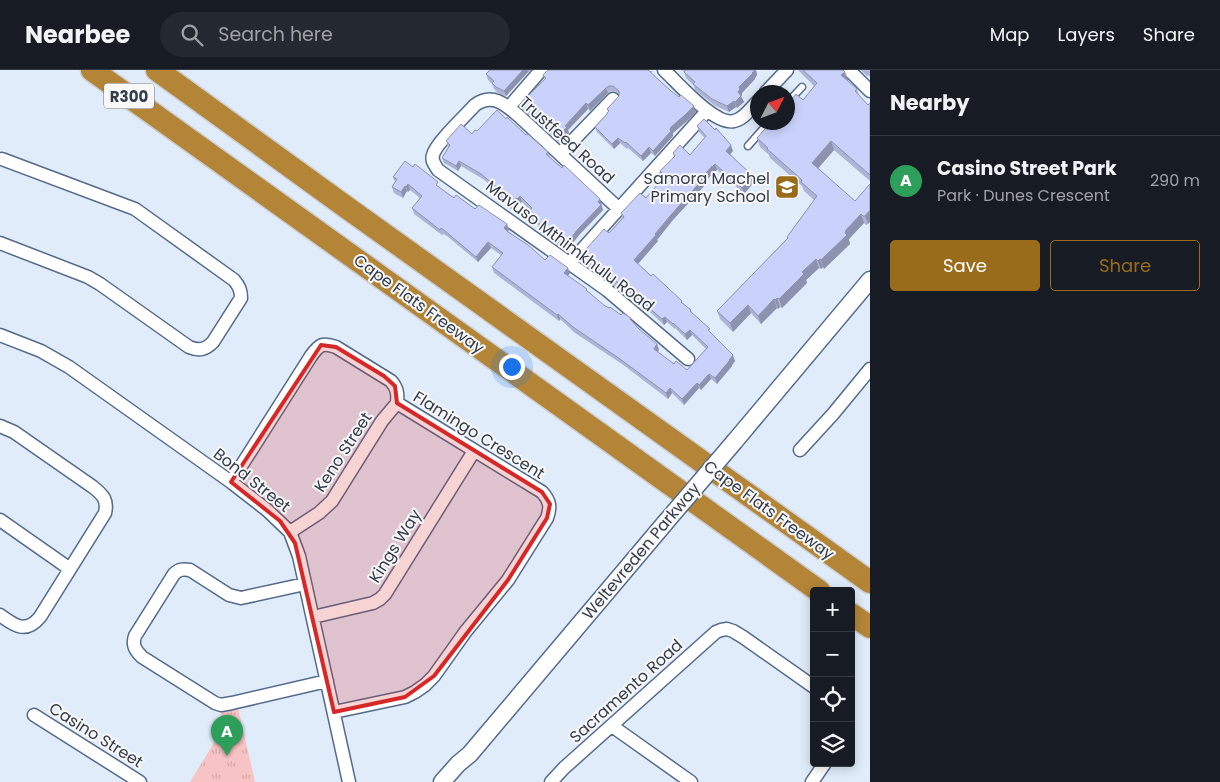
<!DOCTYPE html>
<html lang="en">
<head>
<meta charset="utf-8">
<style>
  :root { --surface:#171b24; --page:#242831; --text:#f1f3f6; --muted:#9ea1a6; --line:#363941; --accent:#996c1b }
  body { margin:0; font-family:Poppins,sans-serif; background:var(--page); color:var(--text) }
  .controls { position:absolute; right:15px; bottom:15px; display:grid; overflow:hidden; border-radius:5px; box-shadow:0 2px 12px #0003 }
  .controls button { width:45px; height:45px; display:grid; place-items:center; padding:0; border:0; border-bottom:1px solid var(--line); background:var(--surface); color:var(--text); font:25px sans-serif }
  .compass { position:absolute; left:750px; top:15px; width:45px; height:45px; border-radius:50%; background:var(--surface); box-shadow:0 2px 12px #0003; rotate:48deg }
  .you { position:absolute; left:511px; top:296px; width:18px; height:18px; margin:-12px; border:4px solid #fff; border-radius:50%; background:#1a73e8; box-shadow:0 0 0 8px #1a73e833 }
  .badge { display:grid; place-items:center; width:32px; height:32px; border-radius:50%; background:var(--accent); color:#fff; font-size:16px; font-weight:700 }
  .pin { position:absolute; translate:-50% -41px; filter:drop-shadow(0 1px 2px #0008) }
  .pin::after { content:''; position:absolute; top:26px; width:18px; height:15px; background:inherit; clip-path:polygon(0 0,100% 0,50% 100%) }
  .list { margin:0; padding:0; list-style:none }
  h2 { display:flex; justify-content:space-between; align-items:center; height:65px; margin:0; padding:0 20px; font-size:21px }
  h2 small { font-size:16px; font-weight:400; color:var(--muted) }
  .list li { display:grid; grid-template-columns:32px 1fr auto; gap:15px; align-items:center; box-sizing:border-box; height:90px; padding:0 20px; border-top:1px solid var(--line) }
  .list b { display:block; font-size:19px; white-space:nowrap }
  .list p { margin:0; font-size:16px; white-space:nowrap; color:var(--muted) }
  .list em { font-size:16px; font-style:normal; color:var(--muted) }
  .actions { display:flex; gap:10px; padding:15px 20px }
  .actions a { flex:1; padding:11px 0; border:1px solid var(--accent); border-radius:5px; text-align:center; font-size:18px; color:var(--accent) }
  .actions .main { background:var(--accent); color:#fff }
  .icon { flex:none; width:28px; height:28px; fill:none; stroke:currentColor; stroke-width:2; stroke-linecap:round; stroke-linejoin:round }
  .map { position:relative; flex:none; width:870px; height:712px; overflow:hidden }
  header { display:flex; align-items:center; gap:30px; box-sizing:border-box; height:70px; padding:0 25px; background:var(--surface); border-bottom:1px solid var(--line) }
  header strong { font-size:24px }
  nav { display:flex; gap:28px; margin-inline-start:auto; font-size:18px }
  .search { width:350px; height:45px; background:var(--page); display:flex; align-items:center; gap:12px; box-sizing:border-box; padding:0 18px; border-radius:28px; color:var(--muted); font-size:19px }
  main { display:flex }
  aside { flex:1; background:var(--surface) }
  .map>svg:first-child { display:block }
  .grass { fill:url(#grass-tufts) }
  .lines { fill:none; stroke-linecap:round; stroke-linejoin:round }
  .service-casing { stroke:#536a8a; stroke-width:9 }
  .minor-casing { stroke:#536a8a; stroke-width:15 }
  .tertiary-casing { stroke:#536a8a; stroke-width:19 }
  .motorway-casing { stroke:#caccd0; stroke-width:25 }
  .service { stroke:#fff; stroke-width:6 }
  .minor { stroke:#fff; stroke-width:12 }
  .tertiary { stroke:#fff; stroke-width:16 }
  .motorway { stroke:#b48537; stroke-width:22 }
  .tertiary-bridge-casing { stroke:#536a8a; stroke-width:19; stroke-linecap:butt }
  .tertiary-bridge { stroke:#fff; stroke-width:16 }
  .wall { fill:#aeb4d7 }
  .shaded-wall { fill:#8d92af }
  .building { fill:#cad1fa; stroke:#8d92af }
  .marked { fill:#d62828; fill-opacity:0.2; stroke:#d62828; stroke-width:4; stroke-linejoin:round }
  .labels { text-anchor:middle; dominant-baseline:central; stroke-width:4; stroke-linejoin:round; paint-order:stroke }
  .shield { fill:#f8f8f8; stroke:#6d747f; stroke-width:1 }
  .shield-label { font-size:15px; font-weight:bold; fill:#323c4b }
  .street-label { font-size:16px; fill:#323c4b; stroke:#f8f8f8 }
  .poi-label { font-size:16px; fill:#323c4b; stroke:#f8f8f8; text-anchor:end }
</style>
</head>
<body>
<header>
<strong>Nearbee</strong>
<div class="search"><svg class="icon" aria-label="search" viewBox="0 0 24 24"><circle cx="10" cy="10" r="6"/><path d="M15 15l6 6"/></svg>Search here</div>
<nav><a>Map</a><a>Layers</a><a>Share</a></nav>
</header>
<main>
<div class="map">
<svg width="870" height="712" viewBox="0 0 870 712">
  <defs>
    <pattern id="grass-tufts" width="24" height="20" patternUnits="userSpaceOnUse" patternTransform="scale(1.25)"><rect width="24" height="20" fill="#f7c3c4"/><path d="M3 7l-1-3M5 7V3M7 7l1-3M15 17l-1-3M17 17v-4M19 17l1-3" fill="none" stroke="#d4a8aa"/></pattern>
  </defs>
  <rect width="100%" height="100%" fill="#e1ecfa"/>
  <path class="grass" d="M238,638L255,712H190L222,660L221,643L223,640Z"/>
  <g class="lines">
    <defs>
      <path id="service" d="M788,32L802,17
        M748,76L769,52"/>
      <path id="minor" d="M664,0C678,13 715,56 734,51C744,49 751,38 758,31
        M849,0L870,21
        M766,22L787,0
        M509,37L541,0
        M560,84L613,29
        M618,138L520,47C506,35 493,22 475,35C467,44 435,74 433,85C431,91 435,95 438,100L607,220L688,289
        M0,173L88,207L100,214L189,277C199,281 205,280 213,272L241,228C241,220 239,216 234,210L135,139L2,89
        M570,193L707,41
        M0,265L41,281L69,297L231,412L267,440L290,462L299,486L349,712
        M0,356L14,362L93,417C103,425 108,430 105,443L40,547C26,564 15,556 0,545
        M800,380L833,344L870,299
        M231,412L311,286C319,275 322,272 336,277L391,311C397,318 398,323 397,333L542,422C550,431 551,437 547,448L508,510L466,561L434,606L425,615L415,622L405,627L334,642
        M0,450L70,499
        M290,462L319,443L332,431L382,351L397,333
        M305,514L241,528L229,525L190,500C183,499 179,499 174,504L135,566C132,575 135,580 142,587L215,633L221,635L232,633L327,611
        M313,547L373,533L380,529L385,524L474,381
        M34,645L140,712
        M612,656L691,712
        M551,712L564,698L716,562L721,560L727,559L733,561L743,567L814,617
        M812,712L825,693"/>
      <path id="tertiary" d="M735,371L870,210
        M442,712L458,694L470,684L665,453"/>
      <path id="motorway" d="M92,0L819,521
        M157,0L346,137L870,512
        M851,544L870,557"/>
    </defs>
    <use href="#service" class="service-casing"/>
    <use href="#minor" class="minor-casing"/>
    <use href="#tertiary" class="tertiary-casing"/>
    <use href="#motorway" class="motorway-casing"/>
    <use href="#service" class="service"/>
    <use href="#minor" class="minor"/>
    <use href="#tertiary" class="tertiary"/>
    <use href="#motorway" class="motorway"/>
    <defs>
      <path id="tertiary-bridge" d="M665,453L735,371"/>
    </defs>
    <use href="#tertiary-bridge" class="tertiary-bridge-casing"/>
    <use href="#tertiary-bridge" class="tertiary-bridge"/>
  </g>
  <path class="wall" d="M488,0H530L506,26L498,23L494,19L492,14L488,10L486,4L489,1Z
    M681,0H756L757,5L755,8V9L742,23V25L741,26L744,32L737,38L736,37L729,42L714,35L695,20L694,16L686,8L684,2Z
    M798,0H843L848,10L847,11L857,19L859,25L868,35L870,33V111L834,80L818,98L855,131L870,114L868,154L866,155L864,153L849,169V170L850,174L824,199L823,197L821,199L819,198L806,210L807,213L782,238L780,237L778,239L777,238L761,254L751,243L733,262L720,249L717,241L788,168L787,167L814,130L804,121L802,116L770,88L769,85L760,77L757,68L803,30L814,16Z
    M861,0H870V7L868,5L867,6Z
    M653,1L651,3L671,21L696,42L687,51L673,63V66L655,86L651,83L643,91L628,78L627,79L620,73L614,79L597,62L595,57L607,45L608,42L607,39L619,26V24L615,21H611L608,23L590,41L588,39L568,60L569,63L560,73L523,39L521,33L545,9L543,5Z
    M697,56L733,81L730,84L755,111L744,124L717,100L714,102L703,114L704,116L672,151L657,170L658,171L638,194L691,240L692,243L712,264L735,291L732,295V296L717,314L711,309L701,320L699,318L684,335L672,323L668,329L622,294L575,263L560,249L559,251L494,203L492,197L501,185L491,178L478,192L447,166L443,164L442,165L414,144L412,138L420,128L410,120L408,122L407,121L403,128L394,123L392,117L395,112L393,107L440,118L454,128L507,154L509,160L508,161L545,190L570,203L568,206L605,236L632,251L639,259L657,274L659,280L658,282L674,294L687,300L706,279L692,265L687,270L675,258V259L667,252L664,255L650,242L649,239L627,221L625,223L617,216L616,217L582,192L580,186L609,163L622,148L621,143L646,128L663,108L660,101L674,87L673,83L690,85L705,68L699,62Z
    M477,61L526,65L548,82L550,87L602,134L601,135L603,140L580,164L566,181L539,162L538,157L539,156L530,148L528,143L530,140L522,132L519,134L517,133L511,139L503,131L501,126L502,125L483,109L461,96L458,101L444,93L442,88L448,77L446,71L472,64Z"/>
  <path class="shaded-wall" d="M523,0H530L506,26L504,21Z
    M755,0H756L757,5L755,8V9L742,23V25L740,28L738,22L739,17Z
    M845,2L848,10L844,14L841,5Z
    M606,18L608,23L590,41L588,35Z
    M741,26L744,32L737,38L735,32Z
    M734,31L736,37L729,42L727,36Z
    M586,33L588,39L568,60L569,63L560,73L558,67L565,56Z
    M694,36L696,42L687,51L673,63V66L655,86L653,81L671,57Z
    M618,68L620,73L614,79L612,74Z
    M831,71L834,80L815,102L812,93Z
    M731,75L733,81L728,87L726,81Z
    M649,77L651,83L643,91L641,86Z
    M459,91L461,96L458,101L456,96Z
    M715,94L717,100L714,102L712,97Z
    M712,96L714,102L703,114L704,116L672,151L657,170L658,171L636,196L634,190Z
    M753,106L755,111L744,124L742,118Z
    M408,114L410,120L408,122L406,117Z
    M405,116L407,121L403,128L401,122Z
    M520,126L522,132L519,134L517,129Z
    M516,128L517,133L511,139L509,134Z
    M600,129L603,140L580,164L566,181L565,176Z
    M870,140V152L868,154L865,146Z
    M861,144L864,153L849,169V170L850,174L824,199L821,190L845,163L846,160Z
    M507,154L509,160L506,164L504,158Z
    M488,172L491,178L478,192L476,187Z
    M816,189L819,198L806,210L807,213L782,238L779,229L802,202Z
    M820,189L823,197L821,199L818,191Z
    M568,198L570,203L566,208L564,203Z
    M625,215L627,221L625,223L623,218Z
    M777,228L780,237L778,239L775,230Z
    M774,229L777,238L761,254L758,246Z
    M748,235L751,243L733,262L730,253Z
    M558,244L560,249L559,251L557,245Z
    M665,247L667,252L664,255L662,249Z
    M690,260L692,265L687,270L685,264Z
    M657,274L659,280L656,284L654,279Z
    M733,285L735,291L732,295V296L717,314L715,308Z
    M709,304L711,309L701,320L699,315Z
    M697,313L699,318L684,335L682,329Z
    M670,318L672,323L668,329L666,323Z"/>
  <path class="building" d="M490,0H523L504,21L496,17L492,13L494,11L486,4Z
    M548,0H648L671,21L679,27L681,25L694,36L685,45L671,57L670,59L671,61L653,81L649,77L641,86L626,72L625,73L618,68L612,74L595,57L607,44V43L609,41L607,39L619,26V21L613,16H609L606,18L588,35L586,33L565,56L567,57L558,67L521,33L546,8L543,5Z
    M686,0H755L752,3H753L739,17L740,19L738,22L741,26L735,32L734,31L727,36L712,29L693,14L695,12L684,2Z
    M803,0H843L845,2L841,5L857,19L855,21L868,35L870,33V105L831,71L812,93L855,131L870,114V140L865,146H863L861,144L846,160L845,163L847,165L821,190L820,189L818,191L816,189L802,202L804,204L779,229L777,228L775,230L774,229L758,246L748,235L730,253L717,241L788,168L787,167L817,126L801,112L802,110L767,79L768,78L757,68L771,52H788V34L796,24L803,30L817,13Z
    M497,40L506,49L507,47L526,65L528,64L548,82L546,84L562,98L564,95L600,129L598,132L601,135L578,159L565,176L538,157L540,154L528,143L532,138L520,126L517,129L516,128L509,134L501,126L504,123L481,104L459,91L456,96L442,88L450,75L446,71L461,54L472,64L475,60L477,61Z
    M704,49L715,60L716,58L731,75L726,81L753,106L742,118L715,94L712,97V96L701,109L702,110L670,146L655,164L656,165L634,190L651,206L653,204L682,231L681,232L691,240L690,241L710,259L708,260L733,285L729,290H730L715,308L709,304L699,315L697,313L682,329L670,318L666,323L620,289L573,257L558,244L557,245L492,197L503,183L488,172L476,187L445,161L441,158L440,160L412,138L422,126L408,114L406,117L405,116L401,122L392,117L397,109L393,107L405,91L413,97L415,94L438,112L436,115L454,128L456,125L475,139L479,135L507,154L504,158L508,162L528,175L545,190L550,185L568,198L564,203L587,219L586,220L605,236L610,238V237L621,245L623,243L631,248L630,249L639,259L657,274L654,279L674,294L676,291L687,300L708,277L690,260L685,264L673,253V254L665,247L662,249L648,237L649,235L625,215L623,218L615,210L614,211L580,186L604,159L609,163L624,147L621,143L640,123L646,128L665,106L660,101L675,86L673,83L680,75L690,85L706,66L697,56Z"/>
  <path class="marked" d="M321,275L336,277L384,306L395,316L397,333L542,422L550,434L547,448L508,510L434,606L405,627L334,642L295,473L280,451L231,412Z"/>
  <defs>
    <symbol id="school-square" viewBox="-11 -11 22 22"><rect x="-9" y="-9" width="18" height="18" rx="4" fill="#996c1b" stroke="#f8f8f8"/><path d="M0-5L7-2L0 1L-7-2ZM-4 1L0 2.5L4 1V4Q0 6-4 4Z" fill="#fff"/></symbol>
  </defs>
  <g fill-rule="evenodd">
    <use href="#school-square" x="773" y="103" width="28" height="28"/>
  </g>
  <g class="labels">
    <rect class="shield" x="104" y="13.5" width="50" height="25" rx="4"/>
    <g class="shield-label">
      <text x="129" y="26">R300</text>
    </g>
    <g class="street-label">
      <text transform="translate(567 70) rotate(42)">Trustfeed Road</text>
      <text transform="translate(570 176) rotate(37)">Mavuso Mthimkhulu Road</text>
      <text transform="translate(419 234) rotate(36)">Cape Flats Freeway</text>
      <text transform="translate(479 365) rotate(32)">Flamingo Crescent</text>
      <text transform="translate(343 382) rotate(-57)">Keno Street</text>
      <text transform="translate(252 410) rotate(38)">Bond Street</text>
      <text transform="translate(769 440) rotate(36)">Cape Flats Freeway</text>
      <text transform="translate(395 476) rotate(-58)">Kings Way</text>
      <text transform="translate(641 481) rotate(-50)">Weltevreden Parkway</text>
      <text transform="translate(626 621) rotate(-42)">Sacramento Road</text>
      <text transform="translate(96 665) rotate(32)">Casino Street</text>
    </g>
    <g class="poi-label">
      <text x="770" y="108">Samora Machel<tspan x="770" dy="18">Primary School</tspan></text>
    </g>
  </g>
</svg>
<div class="controls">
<button>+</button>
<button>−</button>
<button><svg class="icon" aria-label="locate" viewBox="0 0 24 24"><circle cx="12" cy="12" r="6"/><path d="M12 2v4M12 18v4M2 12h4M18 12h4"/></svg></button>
<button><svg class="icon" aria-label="layers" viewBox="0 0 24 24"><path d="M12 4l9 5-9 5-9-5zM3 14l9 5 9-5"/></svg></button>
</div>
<svg class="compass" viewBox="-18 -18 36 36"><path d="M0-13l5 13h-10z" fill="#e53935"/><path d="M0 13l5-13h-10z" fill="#9ea1a6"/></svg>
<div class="you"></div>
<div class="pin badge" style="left:227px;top:686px;background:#2e9e5b">A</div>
</div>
<aside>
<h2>Nearby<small></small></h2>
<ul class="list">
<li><span class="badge" style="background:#2e9e5b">A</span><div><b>Casino Street Park</b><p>Park · Dunes Crescent</p></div><em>290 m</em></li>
</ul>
<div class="actions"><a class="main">Save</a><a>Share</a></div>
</aside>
</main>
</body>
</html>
